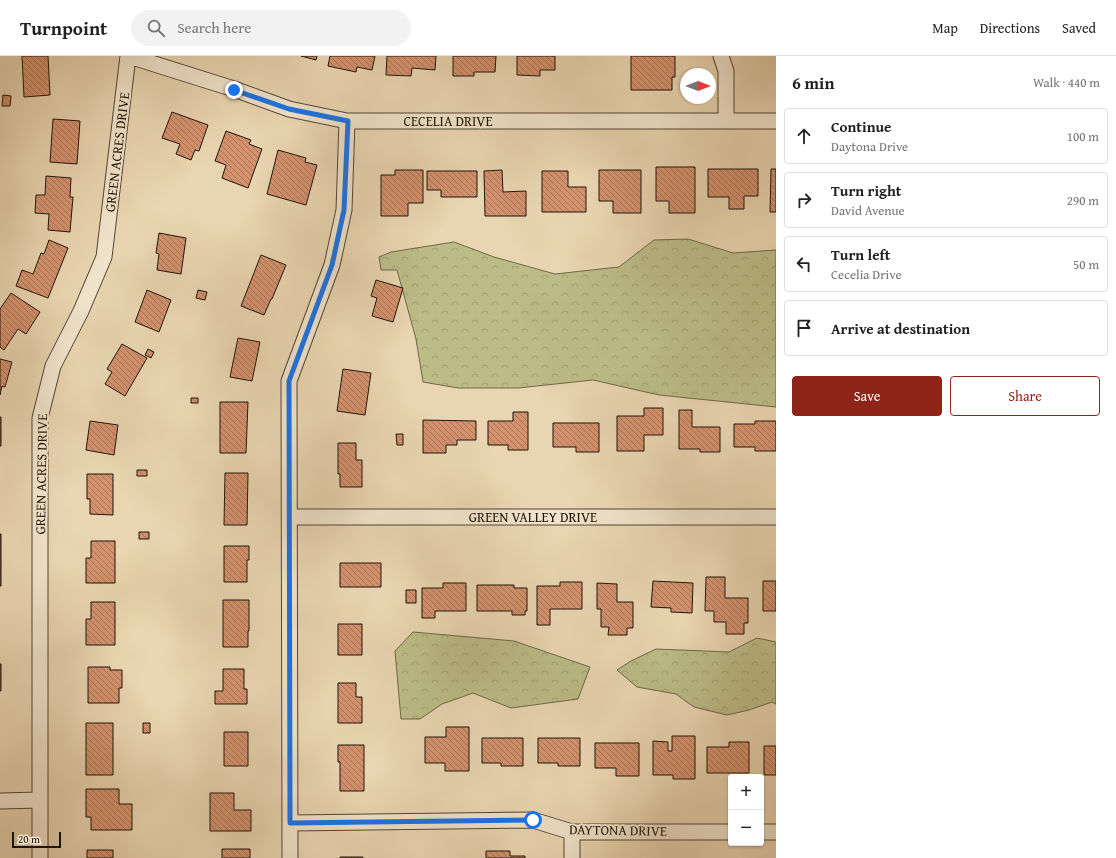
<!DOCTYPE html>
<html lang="en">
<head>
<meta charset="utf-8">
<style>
  :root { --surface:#fff; --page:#f2f2f2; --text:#202124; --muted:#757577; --line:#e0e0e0; --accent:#8f2418 }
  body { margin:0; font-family:"Gentium Book Plus",serif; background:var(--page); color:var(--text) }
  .controls { position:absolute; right:12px; bottom:12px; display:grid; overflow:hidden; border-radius:4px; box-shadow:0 1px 3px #0004 }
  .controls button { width:36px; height:36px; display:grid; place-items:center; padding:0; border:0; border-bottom:1px solid var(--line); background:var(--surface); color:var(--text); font:20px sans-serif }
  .compass { position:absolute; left:680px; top:12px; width:36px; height:36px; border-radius:50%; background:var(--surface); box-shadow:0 1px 3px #0004; rotate:90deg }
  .scale { position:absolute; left:12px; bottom:10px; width:49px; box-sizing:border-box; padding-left:4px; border:2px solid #1f1509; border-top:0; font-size:11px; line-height:14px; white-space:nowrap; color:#1f1509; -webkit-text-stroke:3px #f1e4cc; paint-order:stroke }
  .stop { position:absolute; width:12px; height:12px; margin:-9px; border:3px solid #1a73e8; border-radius:50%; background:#fff }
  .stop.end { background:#1a73e8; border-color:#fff; box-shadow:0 1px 4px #0008 }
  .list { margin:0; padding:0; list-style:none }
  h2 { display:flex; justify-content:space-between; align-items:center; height:52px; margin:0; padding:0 16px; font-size:17px }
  h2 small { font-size:13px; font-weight:400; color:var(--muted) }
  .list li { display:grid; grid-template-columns:26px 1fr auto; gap:12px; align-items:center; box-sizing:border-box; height:56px; margin:0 8px 8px; padding:0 8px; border:1px solid var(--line); border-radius:4px }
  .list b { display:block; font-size:15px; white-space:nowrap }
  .list p { margin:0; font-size:13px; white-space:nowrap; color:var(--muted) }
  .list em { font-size:13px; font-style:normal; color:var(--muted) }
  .actions { display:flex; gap:8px; padding:12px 16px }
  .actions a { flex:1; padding:9px 0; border:1px solid var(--accent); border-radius:4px; text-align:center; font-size:14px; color:var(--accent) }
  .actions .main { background:var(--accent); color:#fff }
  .icon { flex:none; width:22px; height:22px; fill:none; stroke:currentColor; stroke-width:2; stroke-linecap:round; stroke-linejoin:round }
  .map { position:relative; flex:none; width:776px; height:802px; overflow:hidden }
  header { display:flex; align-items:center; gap:24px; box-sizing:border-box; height:56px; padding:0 20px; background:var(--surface); border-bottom:1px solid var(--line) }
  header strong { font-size:19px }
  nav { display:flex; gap:22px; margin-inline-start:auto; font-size:14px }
  .search { width:280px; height:36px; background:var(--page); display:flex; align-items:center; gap:10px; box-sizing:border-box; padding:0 14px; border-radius:22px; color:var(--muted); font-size:15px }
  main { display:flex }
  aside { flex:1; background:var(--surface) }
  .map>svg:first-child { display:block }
  .forest { fill:url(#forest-crowns); stroke:#6e6848 }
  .building { fill:url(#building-back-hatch); stroke:#1f1509 }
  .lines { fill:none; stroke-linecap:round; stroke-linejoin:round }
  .street-casing { stroke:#524533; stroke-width:17 }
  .street { stroke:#f1e4cc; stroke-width:15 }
  .route { stroke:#1a73e8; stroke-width:5 }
  .labels { text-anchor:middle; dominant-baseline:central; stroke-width:4; stroke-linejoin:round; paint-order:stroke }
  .street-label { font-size:14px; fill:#1f1509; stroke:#f1e4cc }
</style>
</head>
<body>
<header>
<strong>Turnpoint</strong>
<div class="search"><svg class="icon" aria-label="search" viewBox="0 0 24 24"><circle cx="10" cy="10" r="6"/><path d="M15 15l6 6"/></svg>Search here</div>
<nav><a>Map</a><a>Directions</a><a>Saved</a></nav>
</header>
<main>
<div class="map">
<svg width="776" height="802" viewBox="0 0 776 802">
  <defs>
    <pattern id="forest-crowns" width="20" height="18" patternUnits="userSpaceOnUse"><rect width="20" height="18" fill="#bcbc87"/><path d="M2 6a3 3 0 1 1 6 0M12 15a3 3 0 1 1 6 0" fill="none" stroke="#a1a173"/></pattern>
    <pattern id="building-back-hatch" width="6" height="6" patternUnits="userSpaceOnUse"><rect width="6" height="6" fill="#d3916e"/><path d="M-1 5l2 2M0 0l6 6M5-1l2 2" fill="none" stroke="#ab7559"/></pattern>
  </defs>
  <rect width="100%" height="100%" fill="#e9d5b1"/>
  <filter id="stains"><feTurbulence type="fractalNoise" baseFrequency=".005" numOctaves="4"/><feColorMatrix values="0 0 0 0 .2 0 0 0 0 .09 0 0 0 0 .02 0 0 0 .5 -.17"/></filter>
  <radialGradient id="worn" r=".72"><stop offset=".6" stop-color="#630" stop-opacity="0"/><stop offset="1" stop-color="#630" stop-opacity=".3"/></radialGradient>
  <path class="forest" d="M688,183L733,197L776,194V351L659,339L593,324L518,332H458L423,326L416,283L397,214H381L379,201L391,196L454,186L494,201L555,218L619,211L654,184Z
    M413,576L514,585L590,611L578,643L511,652L473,637L442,648L420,663H401L395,595Z
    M757,582L776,586V648L772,646L749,654L727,659L694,651L676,638L637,631L617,614L631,605L656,593L729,596Z"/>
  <path class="building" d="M22,0H48L50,39L24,41Z
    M301,0H317L316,4Z
    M330,0H375L372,14L357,11L356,16L328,10Z
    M387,0H436L435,14L412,12L411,20L386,19Z
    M453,0H496L495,16H474V20H453Z
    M517,0H555V14H540V20L517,19Z
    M631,0H675V21H672V34H631Z
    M3,39L11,40L10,50H2Z
    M172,56L208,69L199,95L195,94L191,104L176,98L180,88L162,82Z
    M53,63L80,65L77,108L50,106Z
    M226,75L251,84L249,88L262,93L248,132L222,122L226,109L215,105Z
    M278,94L306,102L305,106L317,109L306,149L267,138Z
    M656,111H695V157H669V145H656Z
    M708,113H758V140H744V153H729V141H708Z
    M771,113H776V156H770Z
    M395,114H423V147H408V160H381V119H395Z
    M502,114L503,136L526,135V160H485L484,115Z
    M599,114H641V157H613V145H599Z
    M427,115H477V141H441V134H427Z
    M542,115H568V131H586V156H542Z
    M46,120L71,122L70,141H73L70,176L48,174L49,158L35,157L36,139H45Z
    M159,177L186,182L181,218L157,214L159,198L156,197Z
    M49,184L68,192L48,242L16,230L22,214L33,218L41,197L44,198Z
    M261,199L286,209L272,243H271L264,259L241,250Z
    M376,224L403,232L393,266L372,260L377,242L371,240Z
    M147,234L171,244L159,276L135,266Z
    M198,234L207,236L205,244L196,242Z
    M11,237L40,256L26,278L18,273L4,294L0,291V253Z
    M238,282L260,286L252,325L230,321Z
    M122,288L147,302L125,340L105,328L112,316L107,313Z
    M148,293L154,296L151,302L145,299Z
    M0,303L12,306L5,331L2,330L0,339Z
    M343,313L371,317L365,359L337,355Z
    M191,342H198V347H191Z
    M220,346H248L246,397H220Z
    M644,352H663V379H644V395H617V360H644Z
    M679,354H692V371H720V396H700V393H679Z
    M513,356H528V394H508V389H488V365H513Z
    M0,361H1V390H0Z
    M423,364L476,365V384H457V389H446V397H423Z
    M90,365L118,369L114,399L86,394Z
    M755,365H776V395H755V391H734V368H755Z
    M553,367H599V396H576V391H553Z
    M396,378H403V389H397Z
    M338,387H356V404H362V431H340V418H338Z
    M137,414H147V420H137Z
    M225,417H248L247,469H224Z
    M87,418H113V459L90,458V443H87Z
    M139,476H149V483H139Z
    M0,478H1V530H0Z
    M91,485H115V527H86V502H91Z
    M224,490H249V504H247V526H224Z
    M340,507H381V531H340Z
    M706,521H725V542H748V567H744V578H726V566H714V555H705Z
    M653,525L693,527L692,557L671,556V552L651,551Z
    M763,525H776V555H763Z
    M560,526H582V553H550V569H537V530H560Z
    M443,527H466V555H435V562H422V532H443Z
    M597,527L617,528V546H633V572H627V579H608L609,571H601V553H597Z
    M477,529H514V532H527V555H525V559H512V555H477Z
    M406,534H416V547H406Z
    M223,544H249V575H248V591H223Z
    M91,546H115V589H86V563H91Z
    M338,568H362V599H338Z
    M0,608H1V635H0Z
    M88,611H110V614H122V632H119V647H88Z
    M223,613H244V633H247V648H215V635H223Z
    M338,627H356V641H362V667H338Z
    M86,667H113V719H86Z
    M143,667H150V677H143Z
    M446,671H469V715H445V707H425V681H446Z
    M224,676H248V710H224Z
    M672,680H695V723H673V719H653V685L668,686V695H672Z
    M482,682H523V710H501V707H482Z
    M538,682H580V710H558V707H538Z
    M729,686H749V717H707V691H729Z
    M595,687H639V720H616V712H595Z
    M338,689H364V735H340V706H338Z
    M764,690H776V719H764Z
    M86,733H119V748H132V774H91V761H86Z
    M210,737H234V754H251V775H210Z
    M222,793H250V802H222Z
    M87,794H113V802H87Z
    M486,795H510V800H525V802H486Z
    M340,801H363V802H340Z"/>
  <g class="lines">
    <defs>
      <path id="street" d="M129,0L234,33L289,53L347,65H776
        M721,0L726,15V65
        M290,461H776
        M0,745L40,744
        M290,767L533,764L572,776H731
        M572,776V802
        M761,776H776
        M40,802V362L53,310L81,255L104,201L128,0
        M290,802L289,325L332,209L344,154L347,65"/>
    </defs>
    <use href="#street" class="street-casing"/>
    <use href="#street" class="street"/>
  </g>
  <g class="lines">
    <path class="route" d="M234,34L289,53L348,65L344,154L332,209L289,325L290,767L533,764"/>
  </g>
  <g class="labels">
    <g class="street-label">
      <text x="448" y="65">CECELIA DRIVE</text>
      <text transform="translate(117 96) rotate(-83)">GREEN ACRES DRIVE</text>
      <text transform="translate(41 418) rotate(-89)">GREEN ACRES DRIVE</text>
      <text x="533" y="461">GREEN VALLEY DRIVE</text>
      <text transform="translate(618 774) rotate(1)">DAYTONA DRIVE</text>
    </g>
  </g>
  <rect width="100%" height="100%" filter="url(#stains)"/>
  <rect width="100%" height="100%" fill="url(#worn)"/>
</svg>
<div class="controls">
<button>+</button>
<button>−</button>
</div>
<svg class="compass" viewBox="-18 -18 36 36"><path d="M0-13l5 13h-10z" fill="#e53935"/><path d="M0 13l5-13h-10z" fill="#757577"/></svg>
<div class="scale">20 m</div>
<div class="stop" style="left:533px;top:764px"></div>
<div class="stop end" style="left:234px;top:34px"></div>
</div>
<aside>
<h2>6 min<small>Walk · 440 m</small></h2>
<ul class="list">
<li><svg class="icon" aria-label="ahead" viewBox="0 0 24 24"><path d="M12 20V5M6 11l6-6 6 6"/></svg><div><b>Continue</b><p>Daytona Drive</p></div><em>100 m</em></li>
<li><svg class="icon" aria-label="right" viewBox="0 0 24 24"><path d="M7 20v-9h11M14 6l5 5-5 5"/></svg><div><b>Turn right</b><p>David Avenue</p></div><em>290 m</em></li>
<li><svg class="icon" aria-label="left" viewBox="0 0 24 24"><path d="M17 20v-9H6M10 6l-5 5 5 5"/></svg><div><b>Turn left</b><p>Cecelia Drive</p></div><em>50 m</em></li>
<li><svg class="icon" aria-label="arrive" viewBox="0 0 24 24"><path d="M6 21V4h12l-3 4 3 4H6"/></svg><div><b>Arrive at destination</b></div></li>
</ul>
<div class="actions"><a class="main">Save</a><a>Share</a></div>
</aside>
</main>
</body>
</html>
